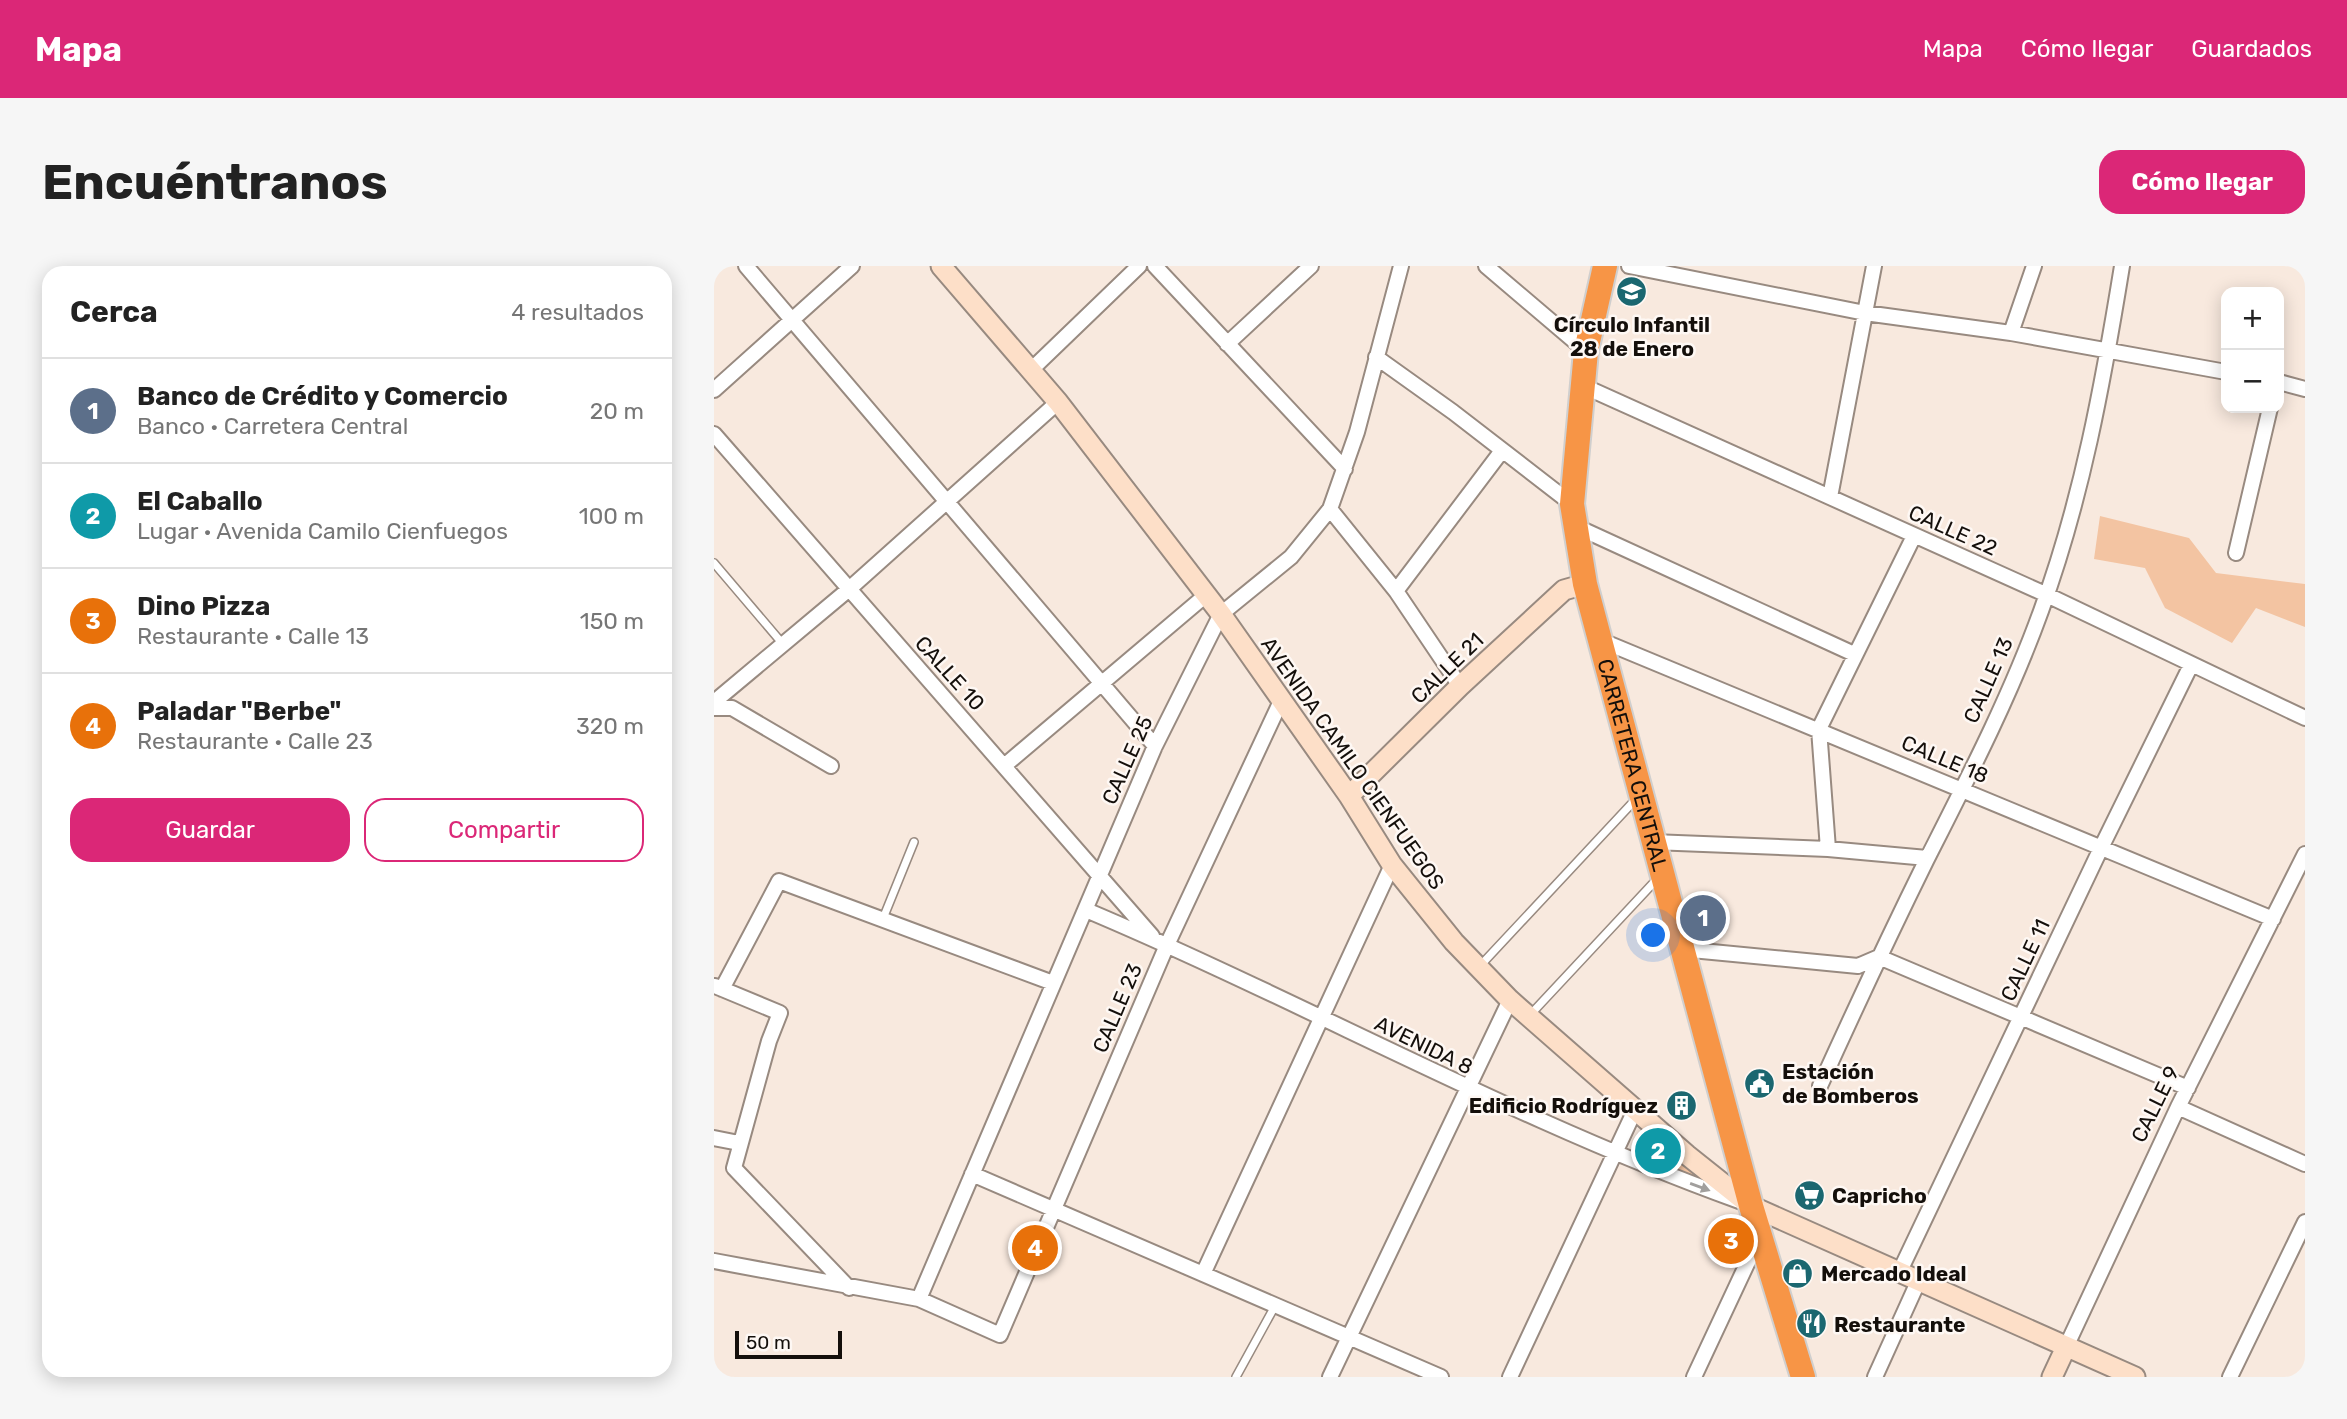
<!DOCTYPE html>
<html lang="es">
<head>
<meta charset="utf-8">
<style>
  :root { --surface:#fff; --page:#f6f6f6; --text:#222; --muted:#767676; --line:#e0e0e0; --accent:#db2777 }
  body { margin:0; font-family:Rubik,sans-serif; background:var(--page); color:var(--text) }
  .controls { position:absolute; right:21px; top:21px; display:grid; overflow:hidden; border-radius:14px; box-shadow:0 4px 18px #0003 }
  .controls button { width:63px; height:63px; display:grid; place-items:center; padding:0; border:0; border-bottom:2px solid var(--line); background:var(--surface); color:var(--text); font:35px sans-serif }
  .scale { position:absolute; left:21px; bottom:18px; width:107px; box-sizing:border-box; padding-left:7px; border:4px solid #140f0b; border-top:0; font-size:19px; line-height:24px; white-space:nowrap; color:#140f0b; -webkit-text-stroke:5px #fef8f4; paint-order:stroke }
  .you { position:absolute; left:940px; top:670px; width:24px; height:24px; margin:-18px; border:5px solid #fff; border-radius:50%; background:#1a73e8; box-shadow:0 0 0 10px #1a73e833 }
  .badge { display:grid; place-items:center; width:46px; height:46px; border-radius:50%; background:var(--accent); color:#fff; font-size:23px; font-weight:700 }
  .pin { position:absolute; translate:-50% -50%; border:4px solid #fff; box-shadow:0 2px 7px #0006 }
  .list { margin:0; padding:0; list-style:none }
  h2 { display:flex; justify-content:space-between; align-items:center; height:91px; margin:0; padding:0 28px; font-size:30px }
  h2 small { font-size:23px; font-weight:400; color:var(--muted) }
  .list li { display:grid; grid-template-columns:46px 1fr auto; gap:21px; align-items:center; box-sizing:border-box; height:105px; padding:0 28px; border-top:2px solid var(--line) }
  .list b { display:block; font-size:26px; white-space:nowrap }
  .list p { margin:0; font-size:23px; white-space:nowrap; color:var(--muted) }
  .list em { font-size:23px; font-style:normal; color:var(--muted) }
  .actions { display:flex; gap:14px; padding:21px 28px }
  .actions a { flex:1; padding:16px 0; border:2px solid var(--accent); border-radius:21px; text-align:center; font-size:24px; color:var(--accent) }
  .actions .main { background:var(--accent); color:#fff }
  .map { position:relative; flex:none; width:1591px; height:1111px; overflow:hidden; border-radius:21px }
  header { display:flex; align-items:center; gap:42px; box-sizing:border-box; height:98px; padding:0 35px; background:var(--accent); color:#fff }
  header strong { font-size:33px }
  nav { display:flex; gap:38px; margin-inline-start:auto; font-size:24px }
  .intro { display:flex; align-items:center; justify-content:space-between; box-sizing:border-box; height:168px; padding:0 42px }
  h1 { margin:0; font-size:49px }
  .button { padding:18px 32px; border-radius:21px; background:var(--accent); color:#fff; font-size:24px; font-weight:700 }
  main { display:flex; gap:42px; padding:0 42px }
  aside { flex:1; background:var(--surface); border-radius:21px; box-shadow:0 4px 18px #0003 }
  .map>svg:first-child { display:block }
  .green { fill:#f3c4a2 }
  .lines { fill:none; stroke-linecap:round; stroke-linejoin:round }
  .lane-casing { stroke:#988a80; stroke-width:10 }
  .street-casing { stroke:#988a80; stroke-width:18 }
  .secondary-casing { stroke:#988a80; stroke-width:23 }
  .highway-casing { stroke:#d0cfce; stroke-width:28 }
  .lane { stroke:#fff; stroke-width:7 }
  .street { stroke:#fff; stroke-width:14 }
  .secondary { stroke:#fddfc8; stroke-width:19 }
  .highway { stroke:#f79546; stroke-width:24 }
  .oneway { fill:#a19f9d }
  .labels { text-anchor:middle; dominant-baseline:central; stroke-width:5; stroke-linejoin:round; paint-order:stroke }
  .poi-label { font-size:21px; font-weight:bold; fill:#140f0b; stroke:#fef8f4; text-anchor:start }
  .street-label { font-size:21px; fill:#140f0b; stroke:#fef8f4 }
</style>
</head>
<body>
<header>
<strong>Mapa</strong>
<nav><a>Mapa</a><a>Cómo llegar</a><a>Guardados</a></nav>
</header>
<div class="intro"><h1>Encuéntranos</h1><a class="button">Cómo llegar</a></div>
<main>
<aside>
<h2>Cerca<small>4 resultados</small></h2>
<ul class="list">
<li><span class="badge" style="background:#5c6f8a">1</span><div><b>Banco de Crédito y Comercio</b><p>Banco · Carretera Central</p></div><em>20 m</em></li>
<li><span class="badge" style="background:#0f9aa8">2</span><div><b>El Caballo</b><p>Lugar · Avenida Camilo Cienfuegos</p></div><em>100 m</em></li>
<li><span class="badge" style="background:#e8710a">3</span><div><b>Dino Pizza</b><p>Restaurante · Calle 13</p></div><em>150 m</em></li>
<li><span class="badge" style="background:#e8710a">4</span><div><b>Paladar &quot;Berbe&quot;</b><p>Restaurante · Calle 23</p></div><em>320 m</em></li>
</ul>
<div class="actions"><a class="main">Guardar</a><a>Compartir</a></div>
</aside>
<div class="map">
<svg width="1591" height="1111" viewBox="0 0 1591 1111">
  <rect width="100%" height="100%" fill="#f8e9de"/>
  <path class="green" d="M1386,250L1475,272L1502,307L1591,318V361L1542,342L1518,377L1451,342L1431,302L1380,293Z
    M936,868L994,916L928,887Z"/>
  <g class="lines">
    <defs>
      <path id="lane" d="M0,297L68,377
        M168,655L200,576
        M765,701L922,533
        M816,749L944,612
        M522,1111L561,1040"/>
      <path id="street" d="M32,0L441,480
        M441,0L631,203
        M772,0L872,85
        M915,0L1151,47L1297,67L1512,106
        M1297,67L1320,0
        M513,78L597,0
        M662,91L739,146L858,238
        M317,104L425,0
        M1565,116L1591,123
        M867,119L1331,328L1591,452
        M0,124L138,0
        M0,168L438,670
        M1116,231L1160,0
        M616,243L682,325L746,420
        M861,260L1140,388
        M1522,287L1556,142
        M682,325L787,186
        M886,374L1559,653
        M0,436L134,324L344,136
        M0,442H18L117,500
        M290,500L492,329
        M938,576L1114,583L1213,592
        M1114,583L1105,463L1200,270
        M372,644C592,737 800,854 1025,935
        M967,683L1144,700L1165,691L1474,822
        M1,720L66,747L55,775L20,902L135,1022
        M8,723L65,615L339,717
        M1106,820C1140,745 1175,670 1212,595C1253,514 1296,431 1327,345C1368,233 1389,117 1408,0
        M1464,841L1591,898
        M0,872L25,877
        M258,908L727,1111
        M0,995L205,1033L286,1069L453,679L567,435
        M1185,1007L1387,582L1477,399
        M489,1008L678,599
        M205,1033L441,480L507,348L577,291L616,243L643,166L687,0
        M1352,1081L1464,841L1591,588
        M616,1111L796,734
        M796,1111L921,844
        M980,1111L1046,970
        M1161,1111L1204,1016
        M1516,1111L1591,956"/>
      <path id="secondary" d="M227,0L344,136L507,348L635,530L678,599L740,676L796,734L973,889L1037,940L1421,1111
        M635,530L746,420L850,324L871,318
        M1338,1111L1352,1081"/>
      <g id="highway">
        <path id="s1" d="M891,0L872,85L858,238L871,318L1037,940L1089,1111"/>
      </g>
    </defs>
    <use href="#lane" class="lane-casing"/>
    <use href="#street" class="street-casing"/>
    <use href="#secondary" class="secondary-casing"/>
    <use href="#highway" class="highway-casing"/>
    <use href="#lane" class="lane"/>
    <use href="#street" class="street"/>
    <use href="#secondary" class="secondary"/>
    <use href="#highway" class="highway"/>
  </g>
  <defs><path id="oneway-solid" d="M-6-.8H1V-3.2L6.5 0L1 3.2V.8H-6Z" transform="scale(1.75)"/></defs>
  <use class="oneway" href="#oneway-solid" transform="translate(986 921) rotate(20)"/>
  <defs>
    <symbol id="school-disc" viewBox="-11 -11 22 22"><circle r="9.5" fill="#1b6770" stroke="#fef8f4"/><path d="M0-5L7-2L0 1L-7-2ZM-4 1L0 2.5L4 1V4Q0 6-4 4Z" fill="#fff"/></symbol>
    <symbol id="civic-disc" viewBox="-11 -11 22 22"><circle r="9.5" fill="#1b6770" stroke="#fef8f4"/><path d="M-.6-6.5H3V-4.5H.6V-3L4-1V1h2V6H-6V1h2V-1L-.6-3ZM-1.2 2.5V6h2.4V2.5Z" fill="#fff"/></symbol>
    <symbol id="building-disc" viewBox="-11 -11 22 22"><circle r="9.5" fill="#1b6770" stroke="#fef8f4"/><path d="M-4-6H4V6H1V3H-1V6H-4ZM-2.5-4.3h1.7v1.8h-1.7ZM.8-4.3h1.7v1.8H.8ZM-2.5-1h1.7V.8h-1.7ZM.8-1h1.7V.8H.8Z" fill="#fff"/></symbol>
    <symbol id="supermarket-disc" viewBox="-11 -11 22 22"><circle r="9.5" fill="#1b6770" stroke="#fef8f4"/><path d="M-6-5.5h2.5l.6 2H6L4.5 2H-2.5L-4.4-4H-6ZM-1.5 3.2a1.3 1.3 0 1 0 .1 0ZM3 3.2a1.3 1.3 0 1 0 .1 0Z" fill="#fff"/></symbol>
    <symbol id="shop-disc" viewBox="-11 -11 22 22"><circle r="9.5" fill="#1b6770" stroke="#fef8f4"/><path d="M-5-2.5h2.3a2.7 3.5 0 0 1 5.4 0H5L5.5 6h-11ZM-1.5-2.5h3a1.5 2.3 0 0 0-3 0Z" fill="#fff"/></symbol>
    <symbol id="restaurant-disc" viewBox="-11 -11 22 22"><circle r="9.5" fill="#1b6770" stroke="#fef8f4"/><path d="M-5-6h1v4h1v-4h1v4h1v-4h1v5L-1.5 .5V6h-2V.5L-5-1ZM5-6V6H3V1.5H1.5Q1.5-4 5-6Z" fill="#fff"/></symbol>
  </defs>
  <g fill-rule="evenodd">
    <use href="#school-disc" x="900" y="8" width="35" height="35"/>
    <use href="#civic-disc" x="1028" y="800" width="35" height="35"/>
    <use href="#building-disc" x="950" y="822" width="35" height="35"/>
    <use href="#supermarket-disc" x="1078" y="912" width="35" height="35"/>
    <use href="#shop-disc" x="1066" y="990" width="35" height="35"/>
    <use href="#restaurant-disc" x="1080" y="1040" width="35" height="35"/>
  </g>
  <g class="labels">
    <g class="poi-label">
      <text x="918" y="58" text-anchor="middle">Círculo Infantil<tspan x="918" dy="24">28 de Enero</tspan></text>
      <text x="1068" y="805">Estación<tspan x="1068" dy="24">de Bomberos</tspan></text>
      <text x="944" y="839" text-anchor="end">Edificio Rodríguez</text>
      <text x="1118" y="929">Capricho</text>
      <text x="1107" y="1007">Mercado Ideal</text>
      <text x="1120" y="1058">Restaurante</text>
    </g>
    <g class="street-label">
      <text transform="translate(1239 264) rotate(24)">CALLE 22</text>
      <text transform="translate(733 402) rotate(-44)">CALLE 21</text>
      <text transform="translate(236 407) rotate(48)">CALLE 10</text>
      <text transform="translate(1274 414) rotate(-66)">CALLE 13</text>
      <text transform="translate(1231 493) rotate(23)">CALLE 18</text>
      <text transform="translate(413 494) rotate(-66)">CALLE 25</text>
      <text transform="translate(639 497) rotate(55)">AVENIDA CAMILO CIENFUEGOS</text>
      <text stroke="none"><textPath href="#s1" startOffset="509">CARRETERA CENTRAL</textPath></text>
      <text transform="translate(1311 694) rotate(-65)">CALLE 11</text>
      <text transform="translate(403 742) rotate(-67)">CALLE 23</text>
      <text transform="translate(710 779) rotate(26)">AVENIDA 8</text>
      <text transform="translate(1441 838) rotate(-64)">CALLE 9</text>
    </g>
  </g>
</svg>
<div class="controls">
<button>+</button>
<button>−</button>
</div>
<div class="scale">50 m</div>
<div class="you"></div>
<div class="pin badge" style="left:989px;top:652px;background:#5c6f8a">1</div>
<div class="pin badge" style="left:944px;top:885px;background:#0f9aa8">2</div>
<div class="pin badge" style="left:1017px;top:975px;background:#e8710a">3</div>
<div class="pin badge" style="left:321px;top:982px;background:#e8710a">4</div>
</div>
</main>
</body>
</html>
